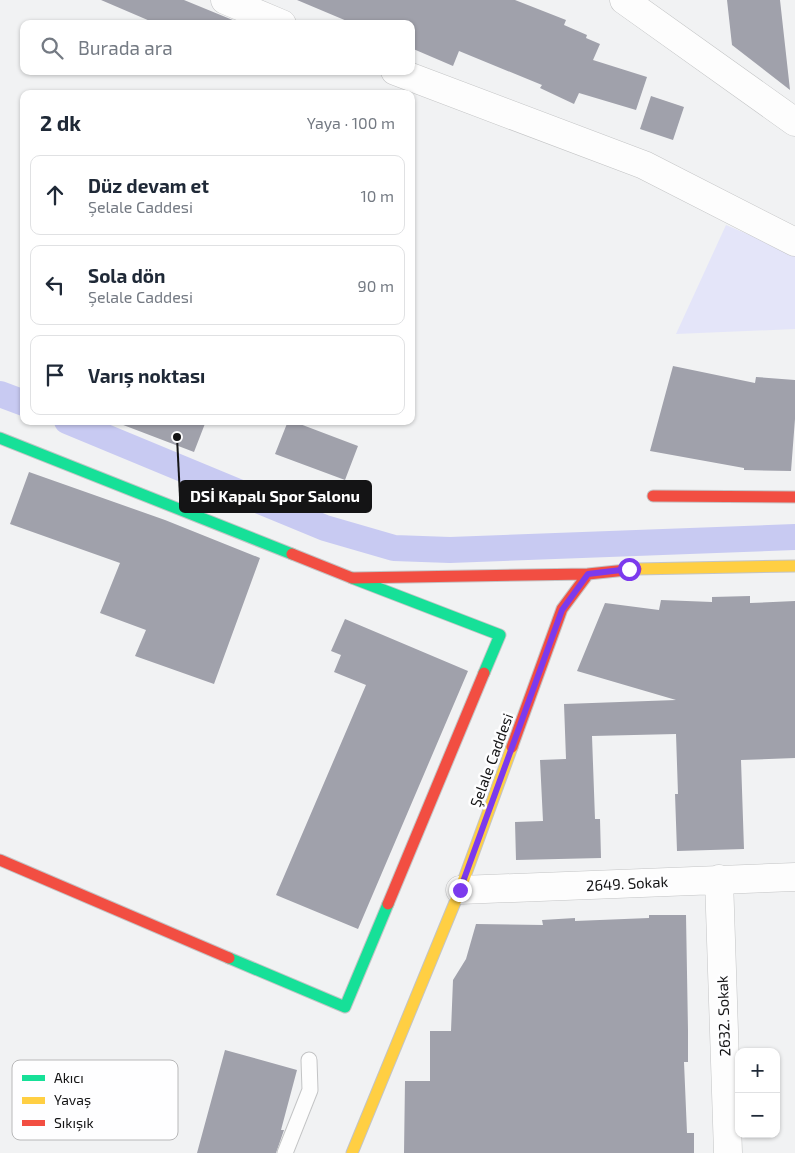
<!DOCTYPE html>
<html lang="tr">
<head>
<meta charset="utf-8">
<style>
  :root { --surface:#fff; --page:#f6f6f7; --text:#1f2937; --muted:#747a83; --line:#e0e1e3 }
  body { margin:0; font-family:"Exo 2",sans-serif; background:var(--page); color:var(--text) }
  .controls { position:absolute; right:15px; bottom:15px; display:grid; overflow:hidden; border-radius:10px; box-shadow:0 1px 4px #0004 }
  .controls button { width:45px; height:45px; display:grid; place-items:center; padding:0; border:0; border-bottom:1px solid var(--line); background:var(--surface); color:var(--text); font:25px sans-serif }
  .stop { position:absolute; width:15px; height:15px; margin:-11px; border:4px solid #7c3aed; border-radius:50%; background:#fff }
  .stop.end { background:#7c3aed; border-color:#fff; box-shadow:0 1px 5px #0008 }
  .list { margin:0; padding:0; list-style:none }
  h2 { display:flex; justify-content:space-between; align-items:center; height:65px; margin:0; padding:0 20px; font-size:21px }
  h2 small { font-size:16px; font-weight:400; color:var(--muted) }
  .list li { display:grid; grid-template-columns:32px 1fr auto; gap:15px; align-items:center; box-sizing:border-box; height:80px; margin:0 10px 10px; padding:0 10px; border:1px solid var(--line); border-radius:10px }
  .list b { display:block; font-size:19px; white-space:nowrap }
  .list p { margin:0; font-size:16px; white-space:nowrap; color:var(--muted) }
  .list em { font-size:16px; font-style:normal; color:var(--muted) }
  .icon { flex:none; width:28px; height:28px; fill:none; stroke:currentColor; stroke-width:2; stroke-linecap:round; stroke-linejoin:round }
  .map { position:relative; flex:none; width:795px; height:1153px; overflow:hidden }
  .search { position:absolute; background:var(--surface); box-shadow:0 1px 4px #0004; left:20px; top:20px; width:395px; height:55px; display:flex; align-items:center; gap:12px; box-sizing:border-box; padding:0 18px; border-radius:10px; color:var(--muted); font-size:19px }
  .panel { position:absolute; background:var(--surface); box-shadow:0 1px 4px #0004; left:20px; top:90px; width:395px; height:335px; border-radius:10px }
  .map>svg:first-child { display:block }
  .green { fill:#e4e5f9 }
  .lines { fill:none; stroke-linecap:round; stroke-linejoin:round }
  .canal { stroke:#c8caf2; stroke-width:26 }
  .building { fill:#a0a1ab }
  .lane-casing { stroke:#c3c4c5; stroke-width:17 }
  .street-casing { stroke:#c3c4c5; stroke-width:29 }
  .fast-casing { stroke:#c3c4c5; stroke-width:13 }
  .slow-casing { stroke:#c3c4c5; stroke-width:13 }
  .jam-casing { stroke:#c3c4c5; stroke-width:13 }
  .lane { stroke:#fdfdfd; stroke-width:15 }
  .street { stroke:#fdfdfd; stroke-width:28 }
  .fast { stroke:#16e098; stroke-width:11 }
  .slow { stroke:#ffcf43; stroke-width:11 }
  .jam { stroke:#f24e42; stroke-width:11 }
  .route { stroke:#7c3aed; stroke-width:6 }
  .labels { text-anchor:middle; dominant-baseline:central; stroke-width:5; stroke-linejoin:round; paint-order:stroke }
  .street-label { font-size:15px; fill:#141415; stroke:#fefeff }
  .key { fill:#fefeff; stroke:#b8b8b9; stroke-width:1 }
  .key-label { font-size:14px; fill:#141415 }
  .leader { fill:none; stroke:#141415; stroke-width:2 }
  .callout-dot { fill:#141415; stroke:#fefeff; stroke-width:2 }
  .callout { fill:#141415; stroke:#141415; stroke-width:2 }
  .callout-label { font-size:16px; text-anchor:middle; font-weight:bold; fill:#fff }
</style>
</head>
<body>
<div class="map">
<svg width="795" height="1153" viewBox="0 0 795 1153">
  <rect width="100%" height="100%" fill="#f1f2f3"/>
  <path class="green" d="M726,225L795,254V329L676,334Z"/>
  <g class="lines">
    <path class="canal" d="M0,394L24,403
      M67,421L325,528L394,548L450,550L795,537"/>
  </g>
  <path class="building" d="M101,0H184L240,23L157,24Z
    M297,0H515L566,20L564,25L587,35L586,38L600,44L593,60L647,77L636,110L579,93L574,104L540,88L542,85L459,51L453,66L411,48V24H354Z
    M727,0H780L790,90L732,45Z
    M651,96L684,107L673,140L640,129Z
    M673,366L755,383L756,377L795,380V419L791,471L744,470V468L650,451Z
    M119,421H206L194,452L118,423Z
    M288,421H292L358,446L345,480L275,454Z
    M29,472L165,520L260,558L214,684L135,656L146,630L100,613L120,563L10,524Z
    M750,596V603L795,601V758L741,760L744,849L677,851L675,794H678L676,734L592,736L595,819H600L601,858L516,860L515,822L543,821L540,760L566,759L564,704L676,700L577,671L605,603L659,610L661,600L712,602V597Z
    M345,619L468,671L358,929L276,895L366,685L334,672L341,655L331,651Z
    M649,915H686L688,1030V1062H684L687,1133H694V1153H404L405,1081H430V1031H451L453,980L466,959L476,924L543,925L542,920L575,918V921L649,918Z
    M225,1050L297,1070L281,1130H284L276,1153H197Z"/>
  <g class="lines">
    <defs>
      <path id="lane" d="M285,1153L310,1090L309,1060"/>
      <path id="street" d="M225,0L282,24
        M624,0L795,122
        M395,71L644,165L795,242
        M719,879L728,1153
        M460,890L795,877"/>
      <path id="fast" d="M0,438L292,554
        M352,578L500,635L484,673
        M229,958L345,1007L388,904"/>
      <path id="slow" d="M636,569L795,566
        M352,1153L460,890L512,747"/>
      <path id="jam" d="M653,496L795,497
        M292,554L352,578L588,574
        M512,747L562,609L588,574L636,569
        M0,860L229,958
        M388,904L484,673"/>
    </defs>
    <use href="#lane" class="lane-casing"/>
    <use href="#street" class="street-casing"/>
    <use href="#fast" class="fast-casing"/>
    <use href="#slow" class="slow-casing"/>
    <use href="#jam" class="jam-casing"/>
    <use href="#lane" class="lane"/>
    <use href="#street" class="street"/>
    <use href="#fast" class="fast"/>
    <use href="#slow" class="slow"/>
    <use href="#jam" class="jam"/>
  </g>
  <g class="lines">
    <path class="route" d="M460,890L562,610L588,574L629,569"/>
  </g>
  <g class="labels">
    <g class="street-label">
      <text transform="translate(491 760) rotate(-70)">Şelale Caddesi</text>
      <text transform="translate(627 883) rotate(-3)">2649. Sokak</text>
      <text transform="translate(723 1016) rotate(-92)">2632. Sokak</text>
    </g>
  </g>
  <rect x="12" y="1060" width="166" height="80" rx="8" class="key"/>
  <rect x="22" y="1075" width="23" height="6" fill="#16e098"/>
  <rect x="22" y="1097" width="23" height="7" fill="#ffcf43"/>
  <rect x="22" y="1120" width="23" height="6" fill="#f24e42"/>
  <g class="key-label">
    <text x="54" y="1083">Akıcı</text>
    <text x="54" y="1105">Yavaş</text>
    <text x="54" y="1128">Sıkışık</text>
  </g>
  <path class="leader" d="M177 437L180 497"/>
  <circle class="callout-dot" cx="177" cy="437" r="5"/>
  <rect class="callout" x="180" y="481" width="191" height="31" rx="5"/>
  <g class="callout-label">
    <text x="275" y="502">DSİ Kapalı Spor Salonu</text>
  </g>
</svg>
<div class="controls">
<button>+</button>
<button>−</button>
</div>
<div class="stop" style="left:629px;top:569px"></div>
<div class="stop end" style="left:460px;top:890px"></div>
<div class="search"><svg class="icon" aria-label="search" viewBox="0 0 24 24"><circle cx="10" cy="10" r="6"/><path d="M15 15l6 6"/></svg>Burada ara</div>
<section class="panel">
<h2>2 dk<small>Yaya · 100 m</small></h2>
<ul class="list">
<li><svg class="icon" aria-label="ahead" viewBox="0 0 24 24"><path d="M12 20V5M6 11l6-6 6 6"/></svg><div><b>Düz devam et</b><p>Şelale Caddesi</p></div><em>10 m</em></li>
<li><svg class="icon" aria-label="left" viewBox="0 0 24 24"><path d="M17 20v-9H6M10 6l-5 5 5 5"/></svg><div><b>Sola dön</b><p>Şelale Caddesi</p></div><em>90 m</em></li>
<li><svg class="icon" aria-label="arrive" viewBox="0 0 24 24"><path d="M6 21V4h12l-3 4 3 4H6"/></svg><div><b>Varış noktası</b></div></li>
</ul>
</section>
</div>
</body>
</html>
